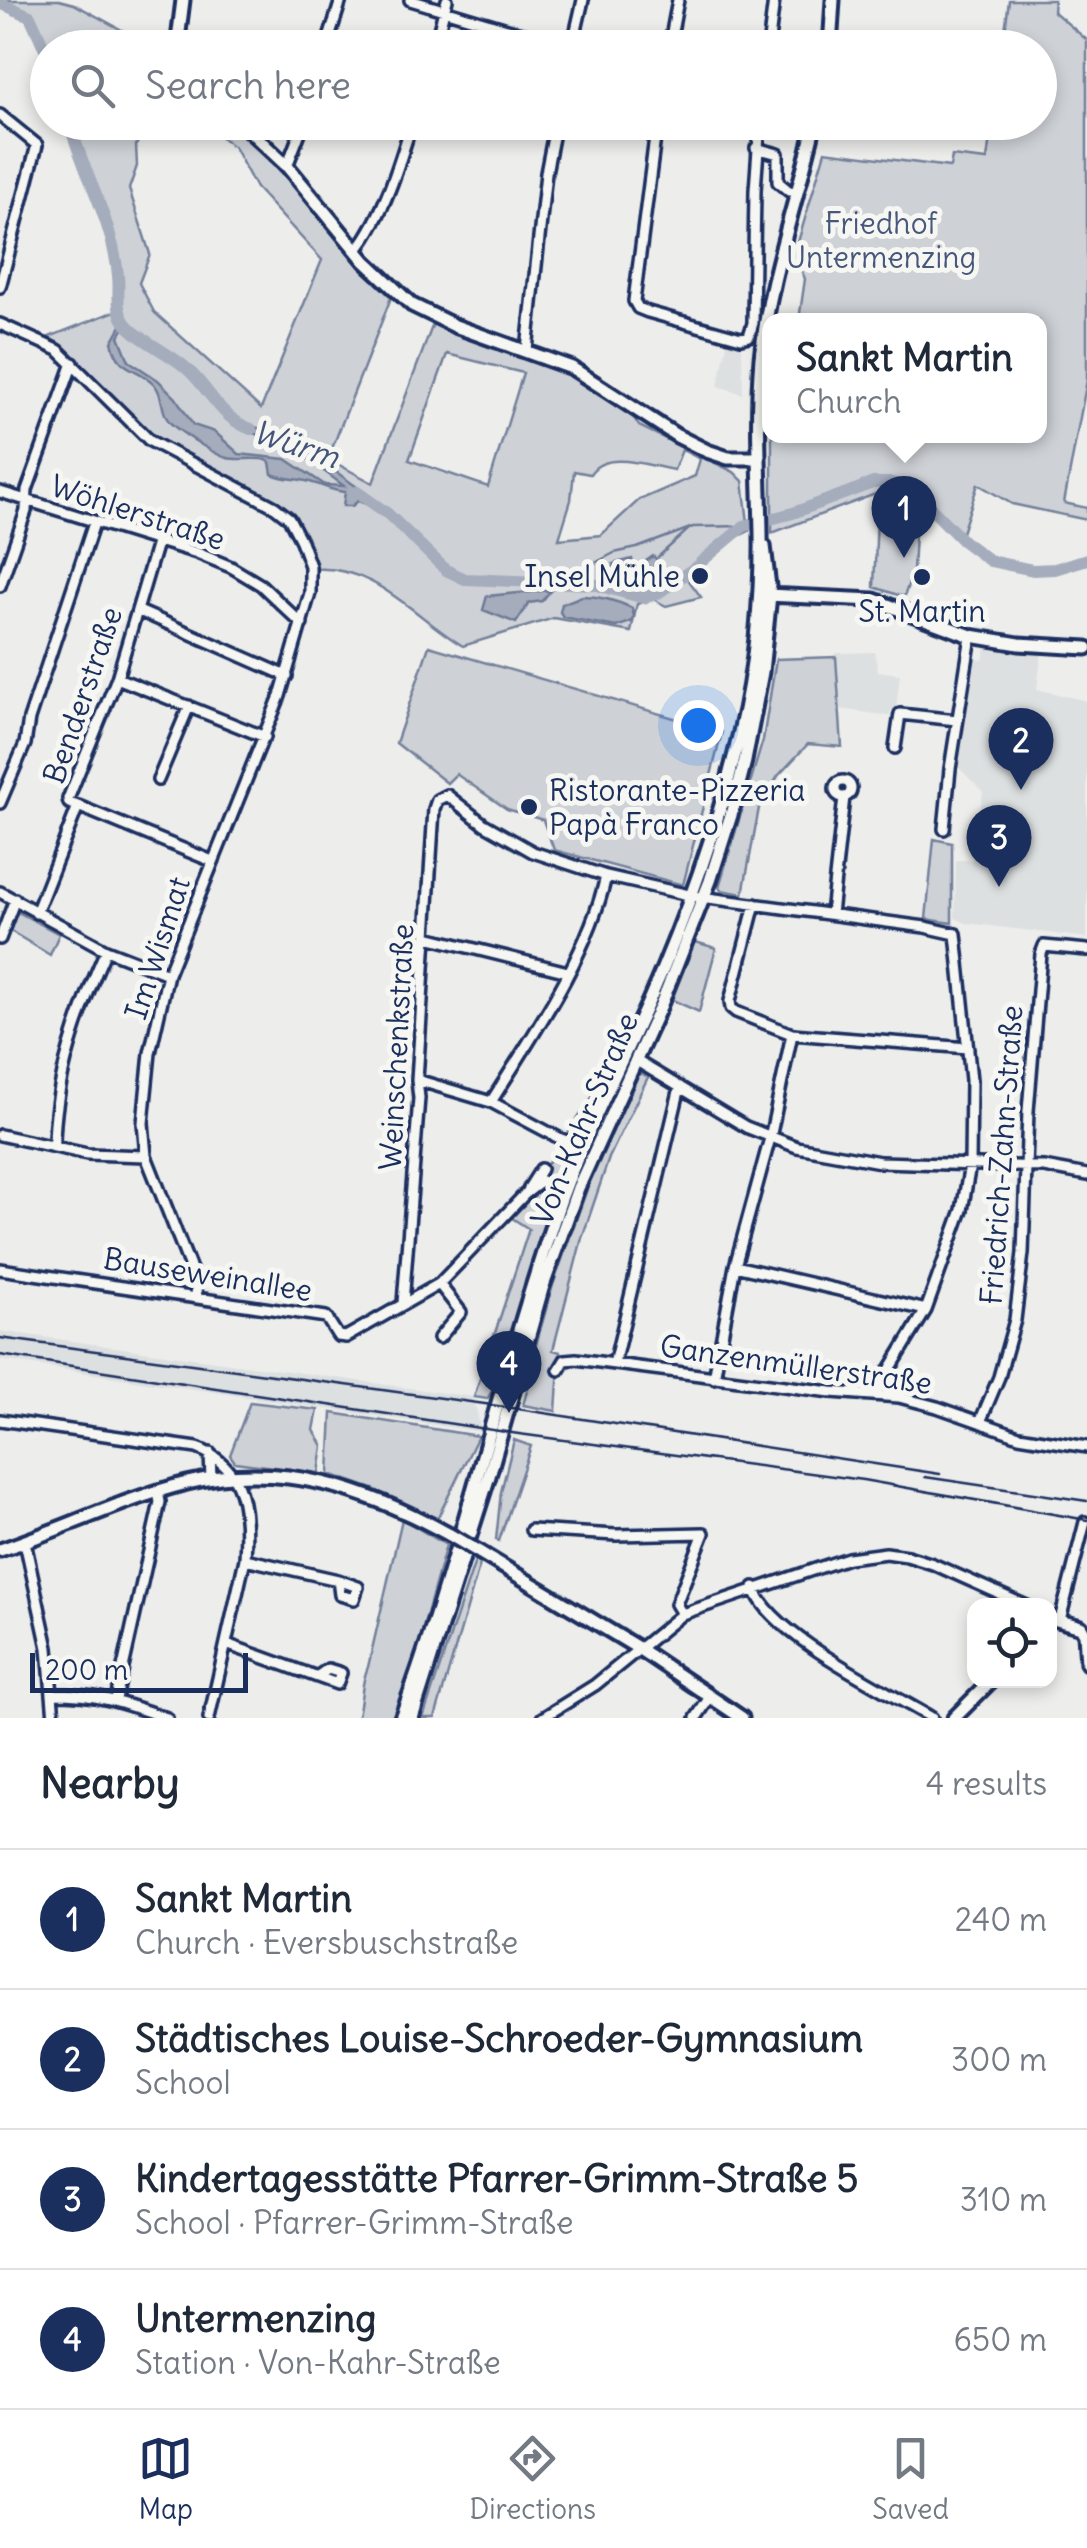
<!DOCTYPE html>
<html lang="en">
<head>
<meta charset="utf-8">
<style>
  :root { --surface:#fff; --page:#f2f2f3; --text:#1f2937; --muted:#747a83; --line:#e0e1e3; --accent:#1b2f5e }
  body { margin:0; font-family:Delius,sans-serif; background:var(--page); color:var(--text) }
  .controls { position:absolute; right:30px; bottom:30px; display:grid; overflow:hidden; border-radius:20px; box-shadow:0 5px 15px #0003 }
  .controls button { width:90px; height:90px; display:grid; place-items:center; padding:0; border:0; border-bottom:2px solid var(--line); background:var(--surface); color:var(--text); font:50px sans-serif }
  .scale { position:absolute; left:30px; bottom:25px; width:218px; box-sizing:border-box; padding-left:10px; border:5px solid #1b2f5e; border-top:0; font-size:28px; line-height:35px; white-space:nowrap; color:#1b2f5e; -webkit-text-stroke:8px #f6f6f2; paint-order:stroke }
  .you { position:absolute; left:698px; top:725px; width:35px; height:35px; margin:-25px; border:8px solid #fff; border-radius:50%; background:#1a73e8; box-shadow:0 0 0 15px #1a73e833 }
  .badge { display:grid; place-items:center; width:65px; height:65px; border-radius:50%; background:var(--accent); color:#fff; font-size:32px; font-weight:700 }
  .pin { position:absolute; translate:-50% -82px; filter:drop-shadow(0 2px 5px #0008) }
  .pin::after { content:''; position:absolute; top:52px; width:35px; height:30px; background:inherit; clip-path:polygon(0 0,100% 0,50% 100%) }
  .popup { position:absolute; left:762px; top:313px; width:285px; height:130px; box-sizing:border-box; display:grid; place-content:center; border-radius:20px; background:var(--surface); filter:drop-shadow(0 2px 8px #0005); font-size:32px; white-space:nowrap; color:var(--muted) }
  .popup b { font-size:38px; color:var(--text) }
  .popup::after { content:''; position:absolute; left:50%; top:100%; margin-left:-20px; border:20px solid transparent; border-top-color:var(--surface) }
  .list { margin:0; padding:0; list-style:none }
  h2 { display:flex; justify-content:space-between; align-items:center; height:130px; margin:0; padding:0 40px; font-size:42px }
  h2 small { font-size:32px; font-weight:400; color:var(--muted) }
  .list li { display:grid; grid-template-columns:65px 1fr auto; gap:30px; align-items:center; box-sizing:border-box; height:140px; padding:0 40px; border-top:2px solid var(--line) }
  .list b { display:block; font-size:38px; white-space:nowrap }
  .list p { margin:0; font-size:32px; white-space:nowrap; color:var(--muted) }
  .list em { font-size:32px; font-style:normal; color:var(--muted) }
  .icon { flex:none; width:55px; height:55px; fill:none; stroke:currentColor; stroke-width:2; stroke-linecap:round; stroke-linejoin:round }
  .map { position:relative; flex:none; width:1087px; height:1718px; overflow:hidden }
  .search { position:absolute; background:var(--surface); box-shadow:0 5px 15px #0003; left:30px; right:30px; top:30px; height:110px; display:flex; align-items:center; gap:25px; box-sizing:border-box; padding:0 35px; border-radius:55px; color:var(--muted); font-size:38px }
  .sheet { height:690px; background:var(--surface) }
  nav { display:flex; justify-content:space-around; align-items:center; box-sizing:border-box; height:140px; border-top:2px solid var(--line); background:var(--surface); font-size:28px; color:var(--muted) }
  nav a { display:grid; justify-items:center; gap:5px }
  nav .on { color:var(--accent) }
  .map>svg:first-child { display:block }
  .built { fill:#dde0e1 }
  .green { fill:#ced2d7; stroke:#74809a; stroke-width:2.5; fill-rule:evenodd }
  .water { fill:#a5acbc; stroke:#6e7a96; stroke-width:2.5 }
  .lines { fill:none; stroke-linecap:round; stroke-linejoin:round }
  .stream { stroke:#6e7a96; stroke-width:2.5 }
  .river { stroke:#a5acbc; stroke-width:12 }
  .street-casing { stroke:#1b2f5e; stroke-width:16 }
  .secondary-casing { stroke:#1b2f5e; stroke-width:19 }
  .street { stroke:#f6f6f2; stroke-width:9 }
  .secondary { stroke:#f6f6f2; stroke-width:11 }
  .rail { stroke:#1b2f5e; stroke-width:2.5 }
  .secondary-bridge-casing { stroke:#1b2f5e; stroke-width:19; stroke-linecap:butt }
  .secondary-bridge { stroke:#f6f6f2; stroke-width:11 }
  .poi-dot { fill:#1b2f5e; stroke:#f6f6f2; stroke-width:4 }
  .labels { text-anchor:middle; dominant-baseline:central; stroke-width:10; stroke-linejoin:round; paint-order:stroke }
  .park-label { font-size:30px; fill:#48587c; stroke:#f6f6f2 }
  .street-label { font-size:30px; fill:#1b2f5e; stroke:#f6f6f2 }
  .poi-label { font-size:30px; fill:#1b2f5e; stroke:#f6f6f2; text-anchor:end }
  .water-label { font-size:32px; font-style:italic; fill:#44547a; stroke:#f6f6f2 }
</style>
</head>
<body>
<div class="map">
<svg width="1087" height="1718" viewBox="0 0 1087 1718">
  <rect width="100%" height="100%" fill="#edeeec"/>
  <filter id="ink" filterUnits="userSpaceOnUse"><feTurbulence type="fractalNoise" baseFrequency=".01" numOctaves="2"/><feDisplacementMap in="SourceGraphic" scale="20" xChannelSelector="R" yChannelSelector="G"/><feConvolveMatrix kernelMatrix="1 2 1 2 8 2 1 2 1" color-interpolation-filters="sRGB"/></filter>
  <g filter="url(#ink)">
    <path class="built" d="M728,339L742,345L743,394L718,386Z
      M986,646L1042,652L1037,689L1087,701V938L966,923L955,918L956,860H972L983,792L956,765L973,658L983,660Z
      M875,652L878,671L900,674L896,710H891L890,716L839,709L836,653Z
      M0,1331L474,1397L481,1432L0,1360Z"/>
    <path class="green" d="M0,0H59L74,4L153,47L48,48L47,63C40,38 28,10 0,3Z
      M1009,0H1054L1053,11L1087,40V380L1064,503L1087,508V520L1012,504L978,484L960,539L917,494L913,571L904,597L874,587L878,493L772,533V436H1039V320H799L805,279L798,262L793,259L825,151L950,167L952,156L987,160L992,123L1040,122V48L1003,47Z
      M66,123H149L136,145L137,166L129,189L150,254L139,283L154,312L261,409L322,260L256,188L234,147L204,123H232L279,166L392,295L328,459L373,483L434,321C485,339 615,378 639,426L734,472L743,481L749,531L725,543L687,578L701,597L666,606L653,599L637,604L631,632L554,618L463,646C416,618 373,564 314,569L290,516L148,437L70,353L49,337L118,310L111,235ZM447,354L523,373L488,487L409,460ZM682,450L700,459L695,476L639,500L601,535L559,539L571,500L574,471L590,474C605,449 649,466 674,470Z
      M429,646L722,732L683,885L554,850L543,820L507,809L456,774L447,783L396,743Z
      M836,657L842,747L808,744L778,776L759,808L743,894L721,890L719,887L763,740L776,659Z
      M934,839L952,843V923L926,919Z
      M14,910L59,934L50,955L7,929Z
      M692,941L716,948L699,1012L668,998Z
      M639,1072L648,1077L609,1158L582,1238L553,1350L560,1352L556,1411L523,1405L530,1381L527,1377L553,1285L597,1161Z
      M607,1075L561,1184L496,1385L487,1399L474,1397L529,1229L512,1218L529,1194L547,1188L550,1181L542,1172Z
      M250,1402L318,1410L314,1430L323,1446L319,1473L235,1462L230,1455Z
      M332,1413L478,1436L437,1519L373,1489L329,1474Z
      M514,1440L531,1446L499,1541L496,1540L501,1492Z
      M402,1519L446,1545L410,1675L394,1718H357C363,1700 360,1685 368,1667Z
      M476,1558L480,1564L435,1718H423Z"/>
    <path class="water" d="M122,324L125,326L119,336L129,361L158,380L176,398L193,425L215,432L239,454L286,459L325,485L344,486L293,448L237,427L240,421L296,443L371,497L366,504L358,501L352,506H343L345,492C332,491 325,486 313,483C299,478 285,480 272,474L270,462L266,460C253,457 239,461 227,458C217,456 173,428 168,420C160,409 164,395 154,384C136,365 119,373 112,342Z
      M653,556L663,565L659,575L634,584L616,581L613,564L632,559L634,570H638L639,566Z
      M551,590L542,601L529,603L516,623L483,610L487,596Z
      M582,596C600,596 615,600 632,608L634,617L631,622L616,627L563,617L560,612L562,604Z"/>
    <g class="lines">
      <path class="stream" d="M658,557L690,528
        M584,584L593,564L614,553L637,548L693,527L744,526"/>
      <path class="river" d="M0,3L30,16L48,56
        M69,122C84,174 113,222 118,276C120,291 115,307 124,321C134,337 169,353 185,367C210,388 218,417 251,429
        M357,492L388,514L446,570L465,579L593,584L644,598L658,593L696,567
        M701,562L744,526L793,513L873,483H892L916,493L963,541L990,561L1033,570L1055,569L1087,559"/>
      <defs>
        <path id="street" d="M410,0L571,48
          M326,48L341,0
          M434,48L447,0
          M572,48L583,0
          M669,48L678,0
          M768,48L774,0
          M0,115L37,145L0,287
          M657,122L634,301L638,308L648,312L741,338L749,336L753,323L755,190L760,122
          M756,148L778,154V182L789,191L797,192
          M287,166L304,122
          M357,250C384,215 399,165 412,122
          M0,324L58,350L150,441L275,507L289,518L301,541L310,566V593L280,696L168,974L150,1053L143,1123L146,1156L194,1277L197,1296
          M527,350L546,173L556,122
          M0,492L197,553L231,567L261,585L302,624
          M0,586L26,511L27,490L73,363
          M139,611L287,676
          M117,678L265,737
          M895,748L900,714L957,720
          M158,780L189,706
          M835 789a8 8 0 1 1 16 0a8 8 0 1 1-16 0Z
          M0,803L25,744L29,719L94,523
          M78,806L212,861
          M944,829L950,769L971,636
          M0,892L106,950L168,974
          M755,904L730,1001L731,1008L736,1012L792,1034L968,1048
          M36,913L78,806L69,803L68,799L117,678L157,543
          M831,914L844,797
          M427,937L568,972
          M0,939L15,899
          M635,1060L746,1127L797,1147L880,1162L1044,1167L1087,1175
          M417,1080L491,1102L561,1139L583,1146
          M491,1102C533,1035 589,954 606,876
          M0,1135L87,1154L146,1156
          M54,1147C54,1080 79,1011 106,950
          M529,1188L541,1169
          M735,1266L926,1310
          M0,1269L326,1317L338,1336L346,1337L439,1284L525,1194L542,1181
          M403,1303L419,1098L417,1080L434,809L437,800L447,795L484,824L533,852L606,876L693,896L925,927L956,934L971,1080L970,1165L962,1210L926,1310L875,1394
          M439,1338L461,1312L439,1284
          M614,1364L680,1087
          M559,1370L565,1360L576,1359L831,1392L899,1397L937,1407L1019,1436L1087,1447
          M714,1378L735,1266L770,1138L792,1034
          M0,1420L197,1448C246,1467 248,1512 245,1559L209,1718
          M980,1422L999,1377L1015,1320L1023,1253L1028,1111L1041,954L1044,946L1087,950
          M210,1453L211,1479
          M531,1530L616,1535L704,1533L676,1604L682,1614
          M25,1542L48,1648L54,1718
          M245,1559L338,1580L340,1595L354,1599L358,1587L338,1580
          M754,1587C768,1634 889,1692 932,1718
          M1060,1620L1085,1522
          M226,1644L337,1684L341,1673L328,1669L318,1676
          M53,1694C100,1694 123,1703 167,1718
          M116,1699L160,1502L158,1492
          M542,1718L595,1685L682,1614L848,1558L886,1553L907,1556L933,1564L1027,1606
          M696,1718L710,1697"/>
        <path id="secondary" d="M177,48L183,0
          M830,48L833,0
          M240,122L287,166L365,261L412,305L455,326L572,368L677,436L707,451L728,458H758
          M767,595L874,600L971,636L1019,644L1087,648
          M0,1550C63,1529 123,1499 187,1483C282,1460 367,1489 450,1535
          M479,1552L638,1648L742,1718
          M1050,1618L1081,1627L1085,1634L1087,1663
          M401,1718C464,1548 501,1370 561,1199C586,1131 619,1067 649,1001C687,914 719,825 740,732C755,671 762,597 761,533C760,475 756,417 761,358C769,277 797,202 815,122
          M412,1718L489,1476L542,1289L578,1188L660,1007L710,881L731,815L745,761L762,672L770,595L764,546
          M954,1718L992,1680"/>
      </defs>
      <use href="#street" class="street-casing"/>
      <use href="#secondary" class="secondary-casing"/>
      <use href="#street" class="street"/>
      <use href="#secondary" class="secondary"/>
      <path class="rail" d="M0,1338L485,1404L940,1474
        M0,1355L519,1434L863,1480L1087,1520
        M925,1477L1087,1501"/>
      <defs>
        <path id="secondary-bridge" d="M450,1535L479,1552"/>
      </defs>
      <use href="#secondary-bridge" class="secondary-bridge-casing"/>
      <use href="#secondary-bridge" class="secondary-bridge"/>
    </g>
  </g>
  <g class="poi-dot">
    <circle cx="700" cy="576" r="10"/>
    <circle cx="922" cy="577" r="10"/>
    <circle cx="529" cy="807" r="10"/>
  </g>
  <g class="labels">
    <g class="park-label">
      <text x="881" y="223">Friedhof<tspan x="881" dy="34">Untermenzing</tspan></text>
    </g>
    <g class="street-label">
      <text transform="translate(138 512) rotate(18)">Wöhlerstraße</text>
      <text transform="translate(82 695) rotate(-71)">Benderstraße</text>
      <text transform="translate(157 948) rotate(-72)">Im Wismat</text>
      <text transform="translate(396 1047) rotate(-87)">Weinschenkstraße</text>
      <text transform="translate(584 1119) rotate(-67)">Von-Kahr-Straße</text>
      <text transform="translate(1001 1155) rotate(-86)">Friedrich-Zahn-Straße</text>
      <text transform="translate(208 1274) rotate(9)">Bauseweinallee</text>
      <text transform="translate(796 1364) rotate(8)">Ganzenmüllerstraße</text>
    </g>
    <g class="poi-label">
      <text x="680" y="576">Insel Mühle</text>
      <text x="922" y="611" text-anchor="middle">St. Martin</text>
      <text x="549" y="790" text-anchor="start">Ristorante-Pizzeria<tspan x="549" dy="34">Papà Franco</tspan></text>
    </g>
    <g class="water-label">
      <text transform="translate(296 444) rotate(18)">Würm</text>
    </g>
  </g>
</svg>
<div class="controls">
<button><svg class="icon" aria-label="locate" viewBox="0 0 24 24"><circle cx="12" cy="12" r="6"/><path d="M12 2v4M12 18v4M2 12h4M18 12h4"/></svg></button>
</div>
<div class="scale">200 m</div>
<div class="you"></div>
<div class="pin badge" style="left:904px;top:558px">1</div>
<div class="popup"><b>Sankt Martin</b>Church</div>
<div class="pin badge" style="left:1021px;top:790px">2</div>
<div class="pin badge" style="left:999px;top:887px">3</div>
<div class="pin badge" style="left:509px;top:1413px">4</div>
<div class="search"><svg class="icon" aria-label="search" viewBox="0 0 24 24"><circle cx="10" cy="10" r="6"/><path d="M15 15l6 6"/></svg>Search here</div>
</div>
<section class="sheet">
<h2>Nearby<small>4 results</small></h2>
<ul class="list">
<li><span class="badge">1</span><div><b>Sankt Martin</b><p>Church · Eversbuschstraße</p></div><em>240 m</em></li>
<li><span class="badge">2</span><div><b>Städtisches Louise-Schroeder-Gymnasium</b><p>School</p></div><em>300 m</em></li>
<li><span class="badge">3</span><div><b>Kindertagesstätte Pfarrer-Grimm-Straße 5</b><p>School · Pfarrer-Grimm-Straße</p></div><em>310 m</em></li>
<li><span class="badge">4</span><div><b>Untermenzing</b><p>Station · Von-Kahr-Straße</p></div><em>650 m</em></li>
</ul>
</section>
<nav>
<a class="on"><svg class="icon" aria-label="map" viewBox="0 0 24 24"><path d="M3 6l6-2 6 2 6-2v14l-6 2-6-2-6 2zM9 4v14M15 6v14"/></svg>Map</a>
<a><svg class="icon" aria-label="directions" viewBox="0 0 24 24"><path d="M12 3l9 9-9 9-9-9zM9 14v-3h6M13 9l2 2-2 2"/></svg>Directions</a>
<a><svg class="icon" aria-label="saved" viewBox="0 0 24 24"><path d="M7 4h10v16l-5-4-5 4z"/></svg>Saved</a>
</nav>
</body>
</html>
